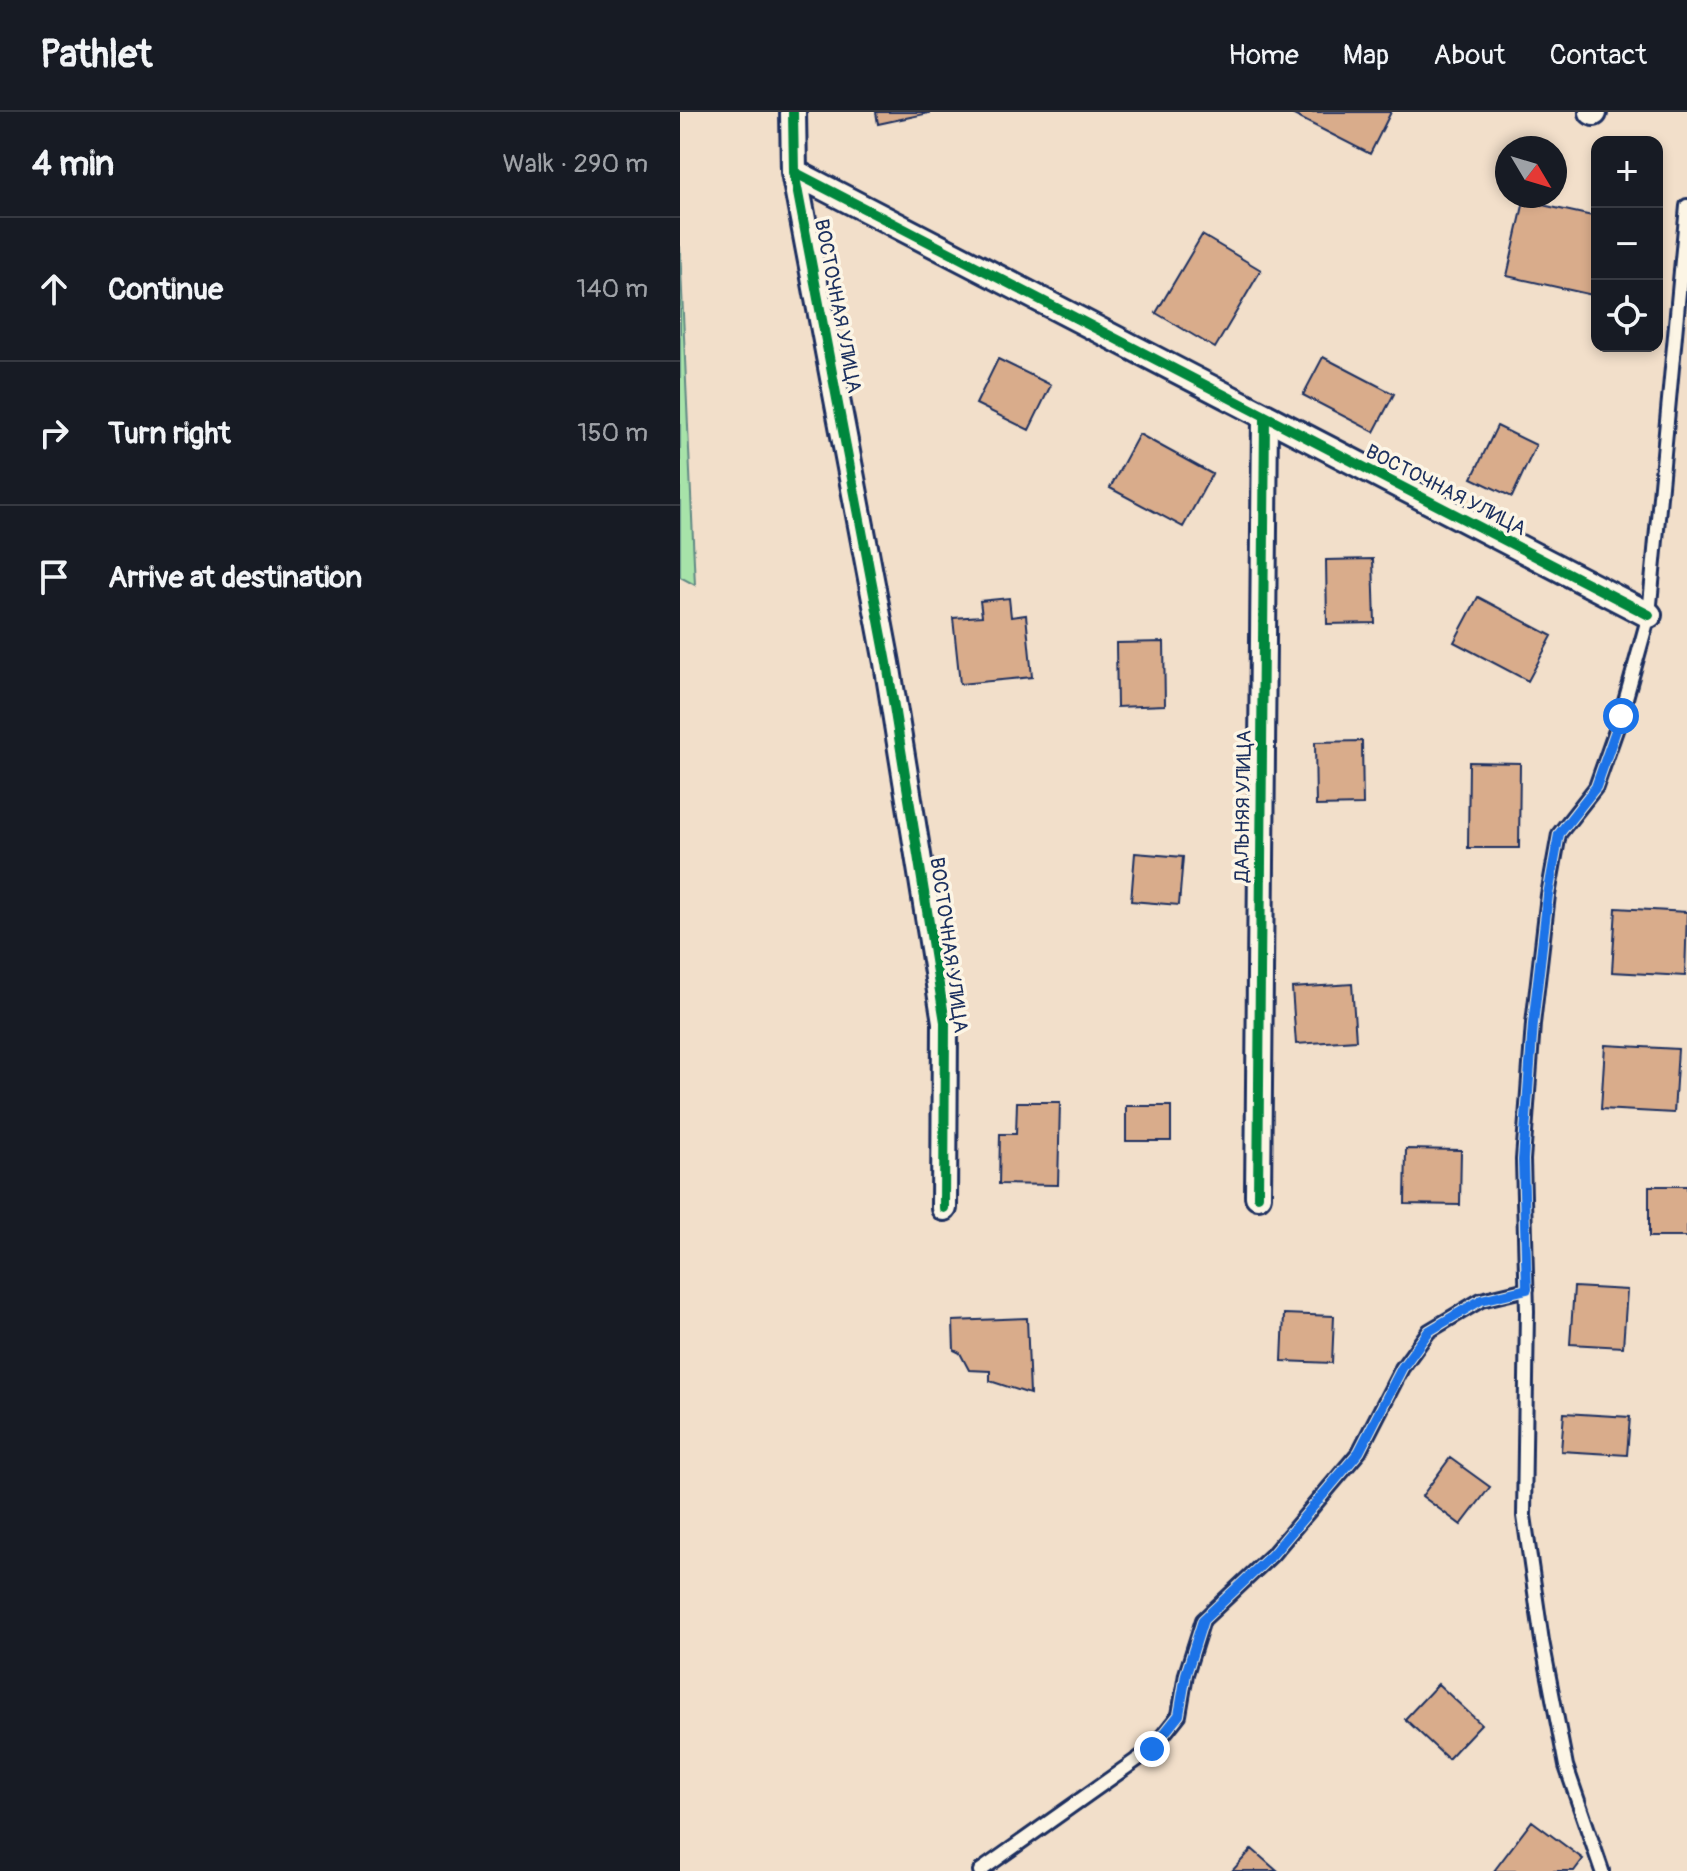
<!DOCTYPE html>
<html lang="en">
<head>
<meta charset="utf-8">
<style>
  :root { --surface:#171b24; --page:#242831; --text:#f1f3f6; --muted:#9ea1a6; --line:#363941 }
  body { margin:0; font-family:Pangolin,sans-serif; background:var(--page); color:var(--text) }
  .controls { position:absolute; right:24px; top:24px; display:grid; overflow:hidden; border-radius:16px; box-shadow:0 4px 12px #0003 }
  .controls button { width:72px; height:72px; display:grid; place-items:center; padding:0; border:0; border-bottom:2px solid var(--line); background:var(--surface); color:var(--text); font:40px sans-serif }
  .compass { position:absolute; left:815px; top:24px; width:72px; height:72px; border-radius:50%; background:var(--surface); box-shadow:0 4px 12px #0003; rotate:128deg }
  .stop { position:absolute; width:24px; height:24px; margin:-18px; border:6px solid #1a73e8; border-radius:50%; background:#fff }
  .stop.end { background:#1a73e8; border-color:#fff; box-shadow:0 2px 8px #0008 }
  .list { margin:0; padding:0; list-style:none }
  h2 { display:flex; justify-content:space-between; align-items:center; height:104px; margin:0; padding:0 32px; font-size:34px }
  h2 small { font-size:26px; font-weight:400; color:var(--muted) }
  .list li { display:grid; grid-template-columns:52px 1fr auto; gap:24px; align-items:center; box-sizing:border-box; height:144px; padding:0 32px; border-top:2px solid var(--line) }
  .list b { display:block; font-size:30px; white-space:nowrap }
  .list em { font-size:26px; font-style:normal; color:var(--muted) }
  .icon { flex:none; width:44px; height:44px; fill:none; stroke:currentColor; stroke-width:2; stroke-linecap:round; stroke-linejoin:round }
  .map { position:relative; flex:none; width:1007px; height:1759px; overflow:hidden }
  header { display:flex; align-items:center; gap:48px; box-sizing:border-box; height:112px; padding:0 40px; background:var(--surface); border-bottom:2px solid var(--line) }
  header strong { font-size:38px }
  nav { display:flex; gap:44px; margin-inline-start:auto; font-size:28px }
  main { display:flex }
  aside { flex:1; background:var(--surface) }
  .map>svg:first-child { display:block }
  .green { fill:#a7e3a9; stroke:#618984; stroke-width:2 }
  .building { fill:#d9ac8b; stroke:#1b2f5e; stroke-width:2 }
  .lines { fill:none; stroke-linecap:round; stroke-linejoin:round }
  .lane-casing { stroke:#1b2f5e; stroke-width:18 }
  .street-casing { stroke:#1b2f5e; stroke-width:30 }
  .lane { stroke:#fcf5e5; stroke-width:12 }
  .street { stroke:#fcf5e5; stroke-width:24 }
  .cycleway-casing { stroke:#fcf5e5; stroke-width:15 }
  .cycleway { stroke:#00873e; stroke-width:10 }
  .route { stroke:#1a73e8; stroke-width:10 }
  .labels { text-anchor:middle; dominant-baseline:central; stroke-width:7; stroke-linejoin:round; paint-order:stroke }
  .street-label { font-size:20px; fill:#1b2f5e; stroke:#fcf5e5 }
</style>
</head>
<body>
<header>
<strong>Pathlet</strong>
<nav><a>Home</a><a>Map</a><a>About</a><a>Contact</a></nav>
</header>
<main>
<aside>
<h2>4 min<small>Walk · 290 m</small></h2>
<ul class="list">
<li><svg class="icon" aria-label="ahead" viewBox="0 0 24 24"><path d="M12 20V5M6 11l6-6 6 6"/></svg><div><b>Continue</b></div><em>140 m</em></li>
<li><svg class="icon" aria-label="right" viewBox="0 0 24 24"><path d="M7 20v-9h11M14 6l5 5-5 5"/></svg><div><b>Turn right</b></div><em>150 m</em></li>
<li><svg class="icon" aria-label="arrive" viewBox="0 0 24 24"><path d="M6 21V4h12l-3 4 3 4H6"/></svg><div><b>Arrive at destination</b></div></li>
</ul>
</aside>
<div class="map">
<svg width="1007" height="1759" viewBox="0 0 1007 1759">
  <rect width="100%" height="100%" fill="#f2dfca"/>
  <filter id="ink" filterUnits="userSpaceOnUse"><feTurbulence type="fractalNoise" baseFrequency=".0125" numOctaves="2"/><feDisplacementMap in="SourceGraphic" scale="16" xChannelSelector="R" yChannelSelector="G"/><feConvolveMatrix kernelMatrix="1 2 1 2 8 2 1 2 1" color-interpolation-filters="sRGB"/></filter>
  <g filter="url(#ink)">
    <path class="green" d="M0,134L15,473L0,465Z"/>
    <path class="building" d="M196,0H249V1L198,12Z
      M608,0H711L690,42Z
      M844,89L917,105V184L827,164Z
      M522,123L581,158L535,236L476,201Z
      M643,245L714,282L694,320L623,283Z
      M318,247L371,273L349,318L296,292Z
      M817,314L856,333L832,385L792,366Z
      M459,322L532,362L503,415L430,376Z
      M693,447L695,511L647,512L646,448Z
      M798,485L872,524L848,569L774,530Z
      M329,486L331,505L346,503L352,565L280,572L273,506L302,504L300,489Z
      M484,530L485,593L437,595L436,531Z
      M682,629L683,693L636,694L635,630Z
      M789,650L840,651L839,736H788Z
      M455,741L503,745L499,793L451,789Z
      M936,796L1007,800L1005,864L932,860Z
      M672,872L676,928L616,932L612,876Z
      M925,933L998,937L994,1001L921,997Z
      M337,990H380L378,1073L319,1072L320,1022H336Z
      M446,994H491V1029H446Z
      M726,1037L781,1038L780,1093L725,1092Z
      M969,1074H1007V1125H969Z
      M894,1175L947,1178L943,1235L890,1232Z
      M604,1202L654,1204L652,1251L602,1249Z
      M347,1206L350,1282L310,1269V1259L289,1258L280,1241L274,1238L273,1209Z
      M884,1301L950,1305L947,1343L881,1339Z
      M770,1346L810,1375L781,1413L742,1384Z
      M758,1572L801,1612L768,1647L725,1607Z
      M852,1709L903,1747L894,1759H814Z
      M572,1737L597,1759H552Z"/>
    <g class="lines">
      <defs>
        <path id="lane" d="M300,1759L472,1637L499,1603L506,1562L523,1508L592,1443L679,1340L722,1256L749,1219L801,1188L847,1177
          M922,1759L886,1654L862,1529L844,1404L847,1199L843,1048L853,912L868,783L879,722L916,675L941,604L969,503L1007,94"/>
        <path id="street" d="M113,0L114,60L207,551L265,910L264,1096
          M912,0L914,1
          M114,60L969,503
          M578,1084L585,305"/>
      </defs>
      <use href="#lane" class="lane-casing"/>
      <use href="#street" class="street-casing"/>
      <use href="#lane" class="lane"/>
      <use href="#street" class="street"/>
      <defs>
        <path id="cycleway" d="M113,0L114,60L207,551L265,910L264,1096
          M114,60L969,503
          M578,1084L585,305"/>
      </defs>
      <use href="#cycleway" class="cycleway-casing"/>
      <use href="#cycleway" class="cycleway"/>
    </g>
  </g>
  <g class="lines" filter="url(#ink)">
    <path class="route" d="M472,1637L499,1603L506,1562L523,1508L592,1443L679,1340L722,1256L749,1219L801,1188L847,1177L843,1048L853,912L868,783L879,722L916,675L941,604"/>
  </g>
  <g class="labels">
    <g class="street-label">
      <text transform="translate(158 194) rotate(79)">ВОСТОЧНАЯ УЛИЦА</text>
      <text transform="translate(766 378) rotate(27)">ВОСТОЧНАЯ УЛИЦА</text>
      <text transform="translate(563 694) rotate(-89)">ДАЛЬНЯЯ УЛИЦА</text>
      <text transform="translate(269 833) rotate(82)">ВОСТОЧНАЯ УЛИЦА</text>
    </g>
  </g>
</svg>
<div class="controls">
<button>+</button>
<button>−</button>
<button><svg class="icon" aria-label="locate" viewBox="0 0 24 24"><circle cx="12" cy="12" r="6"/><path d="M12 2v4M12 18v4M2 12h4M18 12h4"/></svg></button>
</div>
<svg class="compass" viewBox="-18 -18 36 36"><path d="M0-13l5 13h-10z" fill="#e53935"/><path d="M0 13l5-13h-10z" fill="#9ea1a6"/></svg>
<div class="stop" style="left:941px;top:604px"></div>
<div class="stop end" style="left:472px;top:1637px"></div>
</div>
</main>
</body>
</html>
